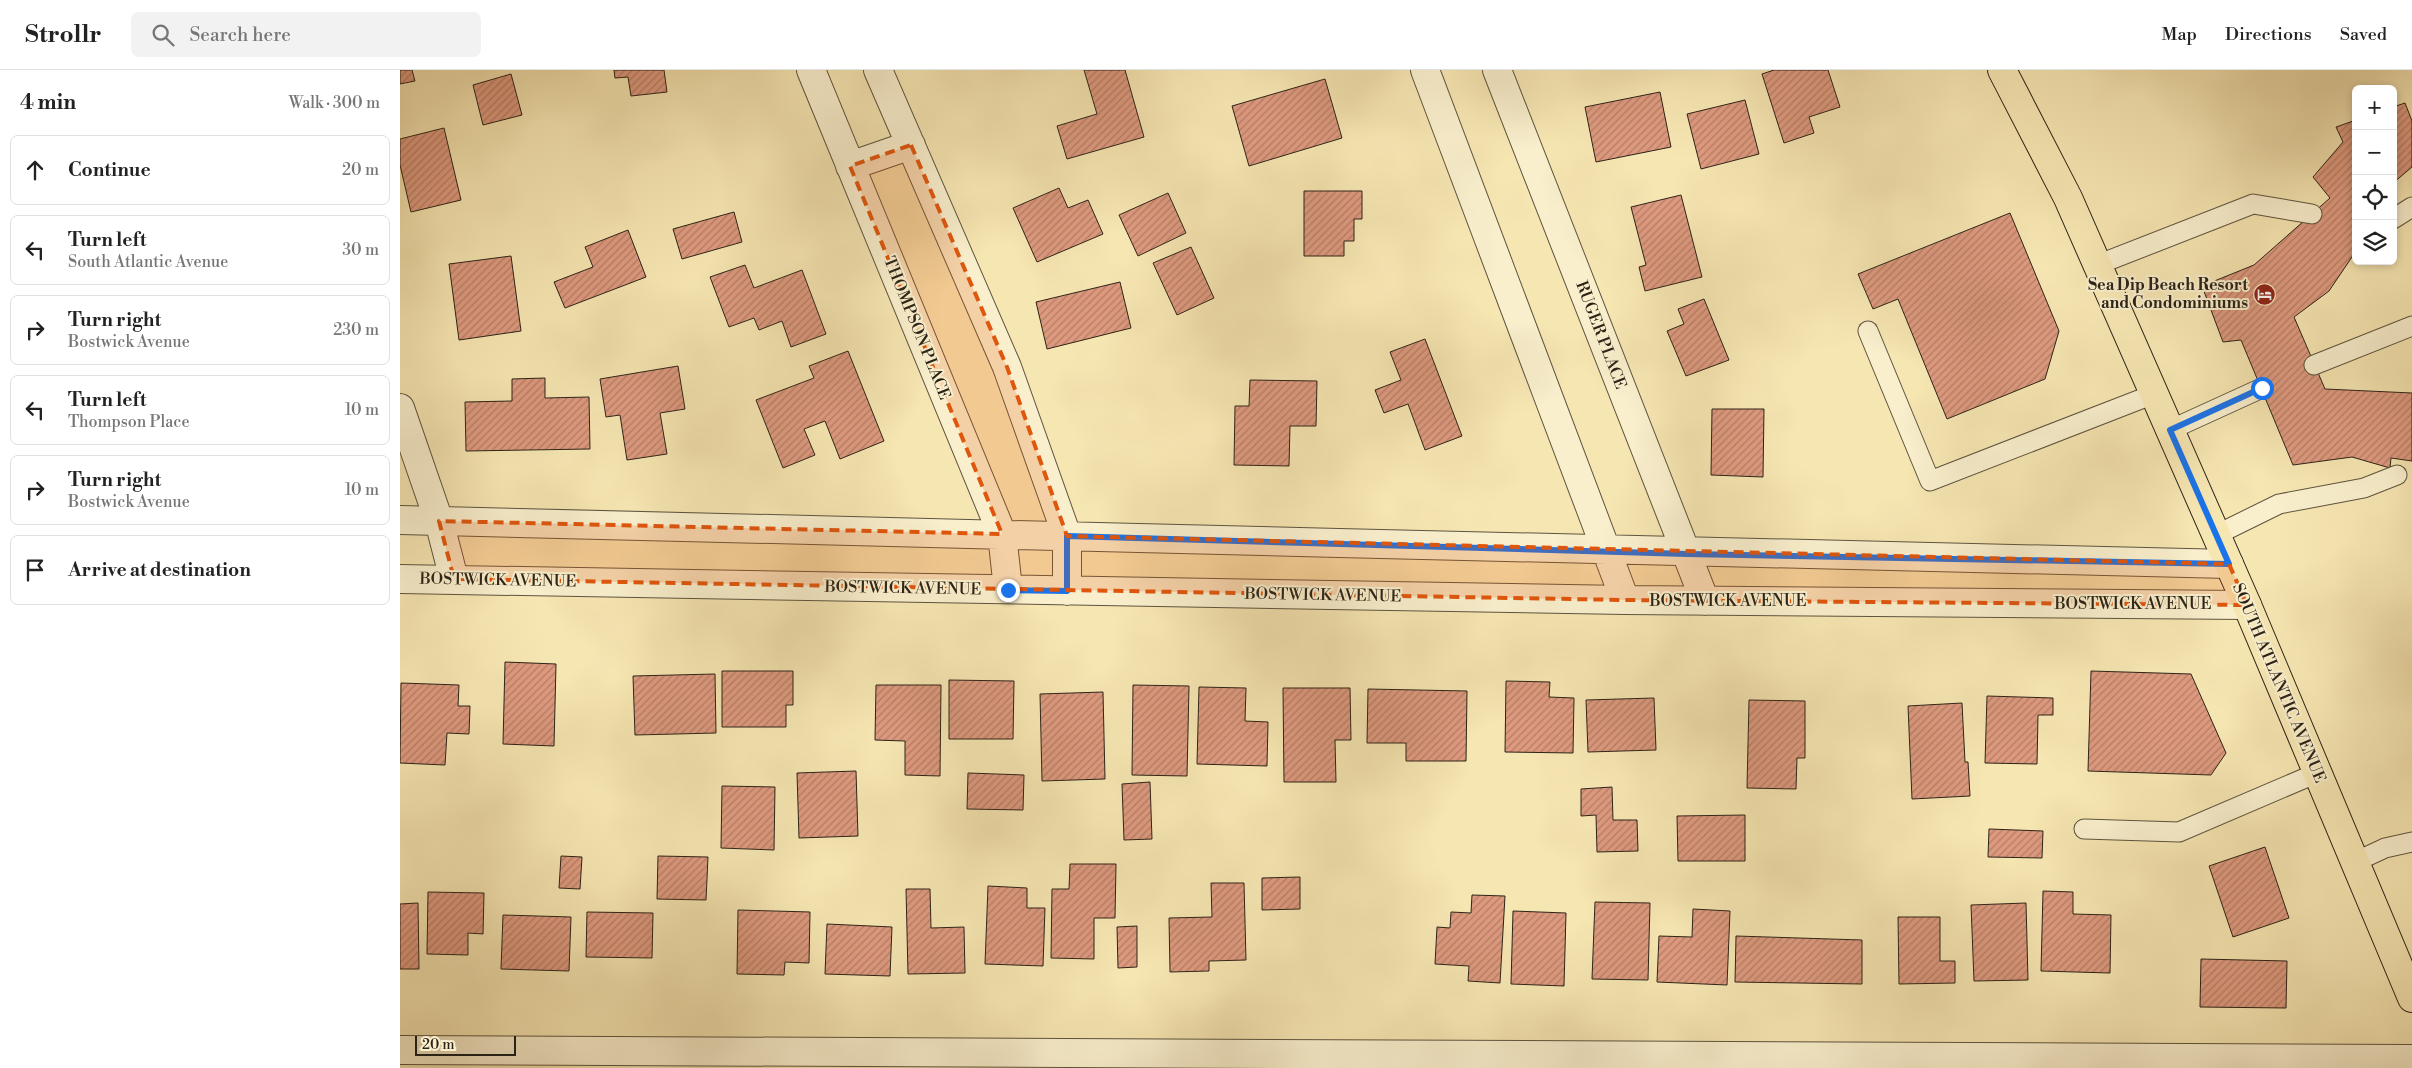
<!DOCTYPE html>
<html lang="en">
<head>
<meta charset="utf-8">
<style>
  :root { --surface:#fff; --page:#f2f2f2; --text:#222; --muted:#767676; --line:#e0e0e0 }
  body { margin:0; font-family:"Libre Bodoni",serif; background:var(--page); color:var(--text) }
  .controls { position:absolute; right:15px; top:15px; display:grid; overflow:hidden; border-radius:8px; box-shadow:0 2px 8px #0003 }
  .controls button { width:45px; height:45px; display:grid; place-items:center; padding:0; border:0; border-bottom:1px solid var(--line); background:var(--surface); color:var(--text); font:25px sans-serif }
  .scale { position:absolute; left:15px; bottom:12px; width:101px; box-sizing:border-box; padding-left:5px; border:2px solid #2c2317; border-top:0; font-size:14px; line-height:18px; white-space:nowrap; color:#2c2317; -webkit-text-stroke:4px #f9efcd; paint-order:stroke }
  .stop { position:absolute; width:15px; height:15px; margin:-11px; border:4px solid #1a73e8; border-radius:50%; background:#fff }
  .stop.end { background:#1a73e8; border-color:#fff; box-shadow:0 1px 5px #0008 }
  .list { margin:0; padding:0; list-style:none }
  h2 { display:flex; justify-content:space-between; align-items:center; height:65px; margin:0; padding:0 20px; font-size:21px }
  h2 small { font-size:16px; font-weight:400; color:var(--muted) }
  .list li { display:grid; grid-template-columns:32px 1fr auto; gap:15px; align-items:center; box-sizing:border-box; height:70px; margin:0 10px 10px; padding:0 10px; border:1px solid var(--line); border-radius:8px }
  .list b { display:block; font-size:19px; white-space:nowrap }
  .list p { margin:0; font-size:16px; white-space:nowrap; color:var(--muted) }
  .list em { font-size:16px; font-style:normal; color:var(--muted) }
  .icon { flex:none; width:28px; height:28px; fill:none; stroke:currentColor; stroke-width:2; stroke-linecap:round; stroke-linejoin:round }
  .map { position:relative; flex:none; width:2012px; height:998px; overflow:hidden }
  header { display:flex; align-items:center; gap:30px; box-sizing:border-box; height:70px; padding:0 25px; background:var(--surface); border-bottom:1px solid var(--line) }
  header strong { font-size:24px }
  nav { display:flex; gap:28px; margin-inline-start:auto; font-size:18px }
  .search { width:350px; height:45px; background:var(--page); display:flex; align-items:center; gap:12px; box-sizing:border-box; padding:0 18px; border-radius:8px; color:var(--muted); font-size:19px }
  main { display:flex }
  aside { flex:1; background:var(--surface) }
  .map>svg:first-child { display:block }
  .building { fill:url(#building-hatch); stroke:#2c2317 }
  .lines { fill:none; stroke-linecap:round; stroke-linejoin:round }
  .lane-casing { stroke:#5e543e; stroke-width:21 }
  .street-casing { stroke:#5e543e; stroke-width:30 }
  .primary-casing { stroke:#2c2317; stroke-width:30 }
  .lane { stroke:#f9efcd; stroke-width:19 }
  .street { stroke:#f9efcd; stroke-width:28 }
  .primary { stroke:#f6e6b2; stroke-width:28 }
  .route { stroke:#1a73e8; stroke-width:6 }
  .marked { fill:#df560d; fill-opacity:0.2; stroke:#df560d; stroke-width:4; stroke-dasharray:10 6; stroke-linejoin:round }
  .labels { text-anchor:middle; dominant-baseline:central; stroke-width:4; stroke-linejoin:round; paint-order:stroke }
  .poi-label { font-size:16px; font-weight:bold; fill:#2c2317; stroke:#f9efcd; text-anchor:end }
  .street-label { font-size:16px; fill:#2c2317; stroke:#f9efcd }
</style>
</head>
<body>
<header>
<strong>Strollr</strong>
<div class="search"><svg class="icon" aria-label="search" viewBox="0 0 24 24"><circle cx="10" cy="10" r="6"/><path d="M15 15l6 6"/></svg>Search here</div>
<nav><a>Map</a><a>Directions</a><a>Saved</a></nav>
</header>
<main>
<aside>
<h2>4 min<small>Walk · 300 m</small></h2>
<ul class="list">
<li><svg class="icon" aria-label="ahead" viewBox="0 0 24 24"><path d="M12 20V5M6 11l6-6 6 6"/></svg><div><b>Continue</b></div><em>20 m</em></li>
<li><svg class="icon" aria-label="left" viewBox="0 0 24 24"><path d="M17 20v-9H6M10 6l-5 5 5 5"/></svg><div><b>Turn left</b><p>South Atlantic Avenue</p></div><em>30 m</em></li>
<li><svg class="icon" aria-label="right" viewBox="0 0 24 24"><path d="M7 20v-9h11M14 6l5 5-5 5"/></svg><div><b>Turn right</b><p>Bostwick Avenue</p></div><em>230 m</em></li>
<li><svg class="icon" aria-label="left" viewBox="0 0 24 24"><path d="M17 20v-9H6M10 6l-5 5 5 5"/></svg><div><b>Turn left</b><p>Thompson Place</p></div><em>10 m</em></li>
<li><svg class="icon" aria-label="right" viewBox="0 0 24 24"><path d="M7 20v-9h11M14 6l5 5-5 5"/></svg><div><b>Turn right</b><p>Bostwick Avenue</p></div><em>10 m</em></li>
<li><svg class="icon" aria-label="arrive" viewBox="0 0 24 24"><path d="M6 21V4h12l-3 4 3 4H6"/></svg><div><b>Arrive at destination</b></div></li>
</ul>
</aside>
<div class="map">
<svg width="2012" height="998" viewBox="0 0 2012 998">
  <defs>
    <pattern id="building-hatch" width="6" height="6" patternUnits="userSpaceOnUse" patternTransform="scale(1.25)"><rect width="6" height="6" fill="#de9a7f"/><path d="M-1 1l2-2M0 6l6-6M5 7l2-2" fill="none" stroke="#b47d67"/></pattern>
  </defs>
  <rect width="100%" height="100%" fill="#f6e6b2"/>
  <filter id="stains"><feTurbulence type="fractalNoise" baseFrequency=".004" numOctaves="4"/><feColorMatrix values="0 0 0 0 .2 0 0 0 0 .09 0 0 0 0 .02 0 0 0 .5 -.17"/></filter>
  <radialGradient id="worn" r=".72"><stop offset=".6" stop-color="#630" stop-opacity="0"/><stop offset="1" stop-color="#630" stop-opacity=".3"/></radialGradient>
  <path class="building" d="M0,0H12L15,11L0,14Z
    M214,0H264L267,22L231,26L228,7L215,8Z
    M684,0H725L744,67L667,89L657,56L697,44Z
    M1374,0H1428L1440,37L1409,47L1414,63L1384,73L1362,4Z
    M111,4L122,45L83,55L73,15Z
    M925,9L942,68L849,96L832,36Z
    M1260,22L1271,77L1196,92L1185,37Z
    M1345,30L1359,84L1301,99L1287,44Z
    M2005,33L2012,51V97L1993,113V37Z
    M1956,50V181L1929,221L1894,247L1925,319L2012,323V391L1991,388L1990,398L1952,387L1893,395L1841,270L1823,272L1802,216L1854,195L1930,128L1913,107L1943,72L1936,57Z
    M44,58L61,130L11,142L0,95V69Z
    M659,118L668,138L688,130L703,164L637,192L613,138Z
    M904,121H962V149H954V171H944V186H904Z
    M768,123L786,163L738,186L719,145Z
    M1281,125L1302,207L1245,221L1239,197L1246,195L1231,137Z
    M334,142L342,172L282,189L273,159Z
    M1610,143L1659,261L1645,309L1547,349L1498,229L1473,239L1458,204Z
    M228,160L246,207L165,238L154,212L193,197L185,177Z
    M791,177L814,228L777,245L753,193Z
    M111,186L121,261L59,270L49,194Z
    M345,195L354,218L402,200L426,264L391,277L382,251L359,260L354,248L329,257L310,207Z
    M720,212L731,258L647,279L636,232Z
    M1304,229L1329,290L1286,306L1267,261L1284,254L1278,239Z
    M1025,269L1062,366L1025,380L1008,334L984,343L975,320L1001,310L990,282Z
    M448,281L484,371L440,389L425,351L404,359L415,385L383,398L356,330L414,308L409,296Z
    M278,296L285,339L260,343L267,384L227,390L220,345L206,347L200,309Z
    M145,308V328L189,327L190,379L66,381L65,332L112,331V309Z
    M850,310L917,311L916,356H890L889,396L834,395L835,336H849Z
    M1312,339H1364L1363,407L1311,405Z
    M105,592L156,594L154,676L103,674Z
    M322,601H393V635H386V657H322Z
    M1691,601L1791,604L1826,683L1811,705L1688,701Z
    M315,604L316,663L235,665L233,606Z
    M549,610L614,611L613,669H549Z
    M1106,611L1150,612L1149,627L1174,628L1173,683L1105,682Z
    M1,613L59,615L58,636H70L69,664L47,663L45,695L0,693Z
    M476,615H541L540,706L505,705V671L475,670Z
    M733,615L789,616L787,706L732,705Z
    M799,617L846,618L845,651L868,652L867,696L797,694Z
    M883,618H950L951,670H935L936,712H884Z
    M968,619L1067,621L1066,691H1006V673H967Z
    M703,622L705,709L642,711L640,624Z
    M1587,626L1653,628V645H1638L1637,694L1585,693Z
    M1254,628L1256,680L1188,682L1186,630Z
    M1349,630L1405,631V688H1397L1396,719L1347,718Z
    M1562,633L1565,692H1568L1570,726L1512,729L1508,636Z
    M456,701L458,766L399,768L397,703Z
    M568,703L624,705L623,740L567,739Z
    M750,712L752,769L724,770L722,714Z
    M322,716L375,717L374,780L321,778Z
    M1212,717L1213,750H1237L1238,781L1197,782L1196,745L1181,746V719Z
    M1345,745V791H1278L1277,746Z
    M1589,759L1643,761L1642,788L1588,787Z
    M1865,777L1889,848L1833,867L1809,796Z
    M161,786L182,787L180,819L159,818Z
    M258,786L308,787L306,830L257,829Z
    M670,794H716L715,848H694V889L651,888L652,819H669Z
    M900,807V839L862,840V808Z
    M811,813H844L846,890L809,891V901L770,902L769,848L812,847Z
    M588,816L627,818V838H645L643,896L585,894Z
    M506,819H530L531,858L564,857L565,903L508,904Z
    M1643,821L1673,822V844L1711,845L1710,903L1641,901Z
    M28,822L84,823L83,864L68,863V885L27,884Z
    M1072,825L1105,826L1100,913L1068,911L1069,896L1035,894L1037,857L1050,858L1051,842L1071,843Z
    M1195,832L1250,833L1248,910L1192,909Z
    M18,833L19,899H0V834Z
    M1626,833L1628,910L1574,911L1571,835Z
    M1293,839L1330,841L1327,915L1257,912L1259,866L1292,867Z
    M338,840L410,842L409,893L385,892L384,905L337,904Z
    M1113,841L1166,843L1164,916L1111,914Z
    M187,842L253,843L252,888L186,887Z
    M103,845L171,847L169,901L101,899Z
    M1498,847H1540V891H1555V913L1499,914Z
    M427,854L492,857L490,906L425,904Z
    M737,856V897L718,898L717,857Z
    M1336,866L1462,870V914L1335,912Z
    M1801,889L1887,891L1886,938L1800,937Z"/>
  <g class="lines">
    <defs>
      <path id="lane" d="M1993,149L2012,137
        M1697,195L1853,134L1912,144
        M1468,261L1530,411L1754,324
        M1914,295L2012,256
        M1770,360L1862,318
        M1816,465L1879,434L1964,418L1997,405
        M1684,759L1779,762L1917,703
        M1955,792L1985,778L2012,772"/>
      <path id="street" d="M411,0L602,464L608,519
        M478,0L607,297L667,466V521
        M1025,0L1225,530
        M1097,0L1305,531
        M450,96L511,75
        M0,338L39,451L54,509
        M0,450C610,463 1219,482 1829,494
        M0,509L1225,530L1847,535
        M0,980L2012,989"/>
      <path id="primary" d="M1602,0L1668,128L1847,535L2012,928"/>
    </defs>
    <use href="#lane" class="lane-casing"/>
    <use href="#street" class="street-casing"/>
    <use href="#primary" class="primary-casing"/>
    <use href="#lane" class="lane"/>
    <use href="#street" class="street"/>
    <use href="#primary" class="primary"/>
  </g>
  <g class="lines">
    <path class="route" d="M608,520L667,521V466L1287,484L1829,494L1770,360L1862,318"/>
  </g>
  <path class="marked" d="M511,75L607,297L667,466L1829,494L1847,535L1225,530L54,509L39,451L602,464L450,96Z"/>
  <defs>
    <symbol id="hotel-disc" viewBox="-11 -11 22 22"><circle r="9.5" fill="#8f2418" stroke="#f9efcd"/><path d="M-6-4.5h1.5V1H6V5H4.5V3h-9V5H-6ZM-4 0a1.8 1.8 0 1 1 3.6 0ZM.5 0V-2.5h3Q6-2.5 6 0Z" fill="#fff"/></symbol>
  </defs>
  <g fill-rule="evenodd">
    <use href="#hotel-disc" x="1852" y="212" width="25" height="25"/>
  </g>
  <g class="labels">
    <g class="poi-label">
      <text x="1848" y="215">Sea Dip Beach Resort<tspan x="1848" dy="18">and Condominiums</tspan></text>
    </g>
    <g class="street-label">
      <text transform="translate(517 258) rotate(68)">THOMPSON PLACE</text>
      <text transform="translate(1201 265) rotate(69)">RUGER PLACE</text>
      <text transform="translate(98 510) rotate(1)">BOSTWICK AVENUE</text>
      <text transform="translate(503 518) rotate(1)">BOSTWICK AVENUE</text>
      <text transform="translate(923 525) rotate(1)">BOSTWICK AVENUE</text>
      <text x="1328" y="531">BOSTWICK AVENUE</text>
      <text x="1733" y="534">BOSTWICK AVENUE</text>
      <text transform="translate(1879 613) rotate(67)">SOUTH ATLANTIC AVENUE</text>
    </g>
  </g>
  <rect width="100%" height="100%" filter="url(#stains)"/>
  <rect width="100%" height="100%" fill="url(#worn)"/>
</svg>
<div class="controls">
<button>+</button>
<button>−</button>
<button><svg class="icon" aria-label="locate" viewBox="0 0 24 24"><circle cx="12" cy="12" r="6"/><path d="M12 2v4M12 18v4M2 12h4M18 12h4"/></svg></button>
<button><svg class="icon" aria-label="layers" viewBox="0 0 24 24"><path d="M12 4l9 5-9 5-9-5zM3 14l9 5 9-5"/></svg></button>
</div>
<div class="scale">20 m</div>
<div class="stop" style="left:1862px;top:318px"></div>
<div class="stop end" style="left:608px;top:520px"></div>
</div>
</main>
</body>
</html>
